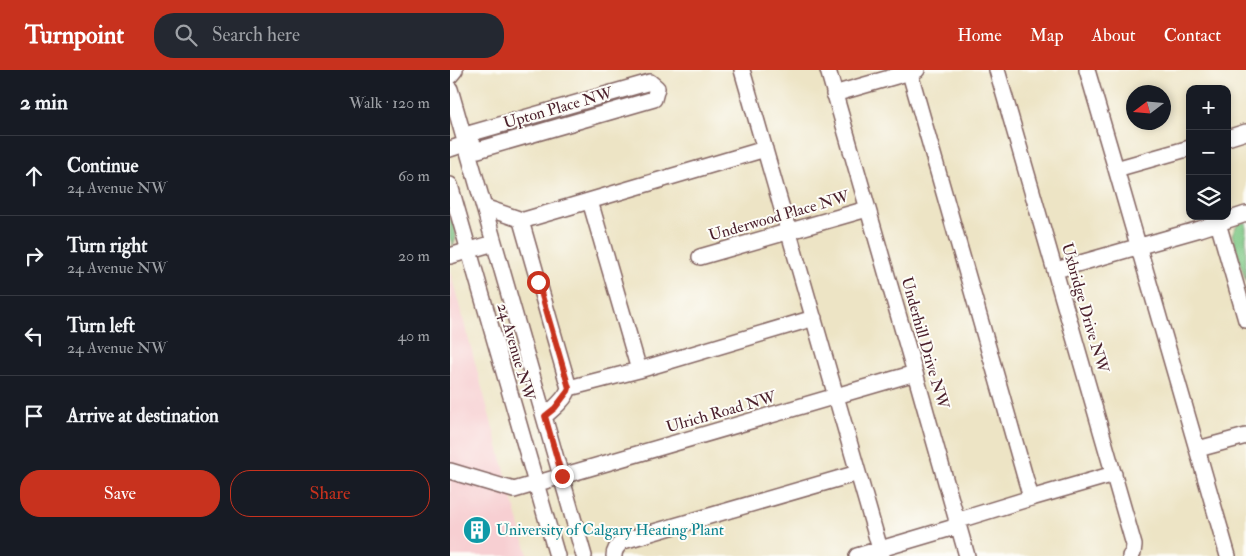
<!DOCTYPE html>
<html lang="en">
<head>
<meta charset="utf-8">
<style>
  :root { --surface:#171b24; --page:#242831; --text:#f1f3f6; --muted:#9ea1a6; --line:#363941; --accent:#c8321e }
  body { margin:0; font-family:"IM FELL Double Pica",serif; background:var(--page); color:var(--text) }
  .controls { position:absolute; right:15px; top:15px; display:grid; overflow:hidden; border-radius:10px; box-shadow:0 2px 8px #0003 }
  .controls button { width:45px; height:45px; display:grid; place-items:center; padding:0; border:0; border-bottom:1px solid var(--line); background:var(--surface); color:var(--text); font:25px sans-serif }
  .compass { position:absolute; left:676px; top:15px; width:45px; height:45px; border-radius:50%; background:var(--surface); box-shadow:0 2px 8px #0003; rotate:254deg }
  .stop { position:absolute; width:15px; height:15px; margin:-11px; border:4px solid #c8321e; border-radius:50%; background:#fff }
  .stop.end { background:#c8321e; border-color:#fff; box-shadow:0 1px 5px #0008 }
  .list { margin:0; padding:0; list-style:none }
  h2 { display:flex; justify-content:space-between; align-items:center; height:65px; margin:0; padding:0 20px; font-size:21px }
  h2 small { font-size:16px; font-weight:400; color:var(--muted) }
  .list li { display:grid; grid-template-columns:32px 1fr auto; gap:15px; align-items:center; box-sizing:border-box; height:80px; padding:0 20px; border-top:1px solid var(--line) }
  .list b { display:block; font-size:19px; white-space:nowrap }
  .list p { margin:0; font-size:16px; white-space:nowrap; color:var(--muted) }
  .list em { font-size:16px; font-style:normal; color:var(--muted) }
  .actions { display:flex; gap:10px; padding:15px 20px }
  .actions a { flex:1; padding:11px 0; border:1px solid var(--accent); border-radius:20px; text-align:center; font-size:18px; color:var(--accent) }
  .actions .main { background:var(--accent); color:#fff }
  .icon { flex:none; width:28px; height:28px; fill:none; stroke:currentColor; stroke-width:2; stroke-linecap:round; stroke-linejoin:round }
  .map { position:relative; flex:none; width:796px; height:486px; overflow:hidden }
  header { display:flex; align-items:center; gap:30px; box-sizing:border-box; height:70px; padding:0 25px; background:var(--accent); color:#fff }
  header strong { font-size:24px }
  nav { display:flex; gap:28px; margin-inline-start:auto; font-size:18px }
  .search { width:350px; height:45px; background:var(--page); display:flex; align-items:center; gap:12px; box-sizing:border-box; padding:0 18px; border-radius:20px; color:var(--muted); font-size:19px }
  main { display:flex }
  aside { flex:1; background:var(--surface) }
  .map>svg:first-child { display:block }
  .built { fill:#f7cfd2 }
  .green { fill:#7dc784; stroke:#647358 }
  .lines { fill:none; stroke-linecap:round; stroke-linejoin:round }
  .minor-casing { stroke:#836461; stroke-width:18 }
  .minor { stroke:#fff; stroke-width:15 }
  .route { stroke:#c8321e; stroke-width:6 }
  .labels { text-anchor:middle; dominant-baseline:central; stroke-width:4; stroke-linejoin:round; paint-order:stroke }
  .street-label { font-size:16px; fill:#4a1f2b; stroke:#fdfcf7 }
  .culture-label { font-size:16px; fill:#0d838f; stroke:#fdfcf7; text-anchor:start }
</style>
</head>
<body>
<header>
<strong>Turnpoint</strong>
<div class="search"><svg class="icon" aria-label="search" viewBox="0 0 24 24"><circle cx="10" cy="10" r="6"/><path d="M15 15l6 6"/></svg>Search here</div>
<nav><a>Home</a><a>Map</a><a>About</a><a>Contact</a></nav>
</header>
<main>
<aside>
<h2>2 min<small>Walk · 120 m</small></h2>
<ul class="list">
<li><svg class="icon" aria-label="ahead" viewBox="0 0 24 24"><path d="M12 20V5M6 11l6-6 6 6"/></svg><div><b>Continue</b><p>24 Avenue NW</p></div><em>60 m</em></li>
<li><svg class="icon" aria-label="right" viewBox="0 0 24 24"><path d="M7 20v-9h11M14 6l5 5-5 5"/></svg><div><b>Turn right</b><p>24 Avenue NW</p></div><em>20 m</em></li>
<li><svg class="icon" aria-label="left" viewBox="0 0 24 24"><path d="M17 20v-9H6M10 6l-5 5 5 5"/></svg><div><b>Turn left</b><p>24 Avenue NW</p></div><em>40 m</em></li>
<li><svg class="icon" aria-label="arrive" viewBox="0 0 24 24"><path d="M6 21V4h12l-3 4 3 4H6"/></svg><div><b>Arrive at destination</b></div></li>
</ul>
<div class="actions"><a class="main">Save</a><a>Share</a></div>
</aside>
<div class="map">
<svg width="796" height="486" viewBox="0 0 796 486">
  <rect width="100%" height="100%" fill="#fdfcf7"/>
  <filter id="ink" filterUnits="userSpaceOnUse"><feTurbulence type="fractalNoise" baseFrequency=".02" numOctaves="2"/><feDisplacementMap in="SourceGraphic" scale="10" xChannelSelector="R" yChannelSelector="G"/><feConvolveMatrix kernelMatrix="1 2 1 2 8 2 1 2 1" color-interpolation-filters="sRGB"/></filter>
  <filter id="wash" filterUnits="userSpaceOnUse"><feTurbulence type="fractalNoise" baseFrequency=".0096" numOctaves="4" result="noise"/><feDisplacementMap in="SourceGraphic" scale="20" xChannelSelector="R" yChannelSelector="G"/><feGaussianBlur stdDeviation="1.12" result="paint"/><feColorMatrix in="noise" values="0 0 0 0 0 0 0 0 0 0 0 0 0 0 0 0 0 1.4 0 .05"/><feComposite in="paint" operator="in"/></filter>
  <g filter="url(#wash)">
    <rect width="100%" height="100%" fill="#ede4c5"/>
    <path class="built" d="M0,201L78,486H0Z"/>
    <path class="green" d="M0,143L6,164V167L3,176L0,168Z
      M796,152V212L782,164L788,154Z"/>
  </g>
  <g filter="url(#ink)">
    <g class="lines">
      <defs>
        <path id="minor" d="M292,0L432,486
          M378,0L465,303L517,486
          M459,0L581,428L506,451
          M547,0L684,475L683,483L680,486
          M637,0L666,99
          M0,6L5,0
          M200,12L207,18L204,29L28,80L21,72L22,63Z
          M0,19L134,486
          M384,24L467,0
          M777,68L796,62
          M740,78L666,99L778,486
          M0,79L21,72
          M0,115L107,486
          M140,131L189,300
          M34,137L69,149L71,151L119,318C116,329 103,339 95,346
          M71,151L315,79
          M768,153L796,250
          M0,186L44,173
          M250,187L417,139
          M606,200L750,159L796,144
          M119,318L189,300L364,248
          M748,379L796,366
          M0,401L64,420L465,303
          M581,428L664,404
          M164,486C164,479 168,475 173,471L408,403
          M407,486L508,456"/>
      </defs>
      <use href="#minor" class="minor-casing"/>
      <use href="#minor" class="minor"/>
    </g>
  </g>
  <g class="lines" filter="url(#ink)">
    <path class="route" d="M88,212L119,318L118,321L105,338L95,346L112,406"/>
  </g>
  <defs>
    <symbol id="building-disc" viewBox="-11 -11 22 22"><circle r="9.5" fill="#0f9aa8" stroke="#fdfcf7"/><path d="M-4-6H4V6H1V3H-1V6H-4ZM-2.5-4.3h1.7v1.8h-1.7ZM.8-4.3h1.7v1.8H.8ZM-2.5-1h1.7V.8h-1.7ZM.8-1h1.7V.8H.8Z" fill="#fff"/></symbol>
  </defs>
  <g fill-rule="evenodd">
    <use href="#building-disc" x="11" y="444" width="32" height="32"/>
  </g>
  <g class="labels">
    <g class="street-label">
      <text transform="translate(108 38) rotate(-16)">Upton Place NW</text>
      <text transform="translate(329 146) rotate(-16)">Underwood Place NW</text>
      <text transform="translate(635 238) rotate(74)">Uxbridge Drive NW</text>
      <text transform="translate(475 273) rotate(74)">Underhill Drive NW</text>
      <text transform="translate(66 282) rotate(74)">24 Avenue NW</text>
      <text transform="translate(271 342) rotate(-16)">Ulrich Road NW</text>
    </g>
    <g class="culture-label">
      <text x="46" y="460">University of Calgary Heating Plant</text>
    </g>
  </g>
</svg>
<div class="controls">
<button>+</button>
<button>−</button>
<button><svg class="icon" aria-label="layers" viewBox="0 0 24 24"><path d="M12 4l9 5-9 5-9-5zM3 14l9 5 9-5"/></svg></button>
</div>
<svg class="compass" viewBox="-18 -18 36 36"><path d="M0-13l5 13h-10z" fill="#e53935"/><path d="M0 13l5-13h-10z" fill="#9ea1a6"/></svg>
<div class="stop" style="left:88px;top:212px"></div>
<div class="stop end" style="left:112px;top:406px"></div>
</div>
</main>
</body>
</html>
